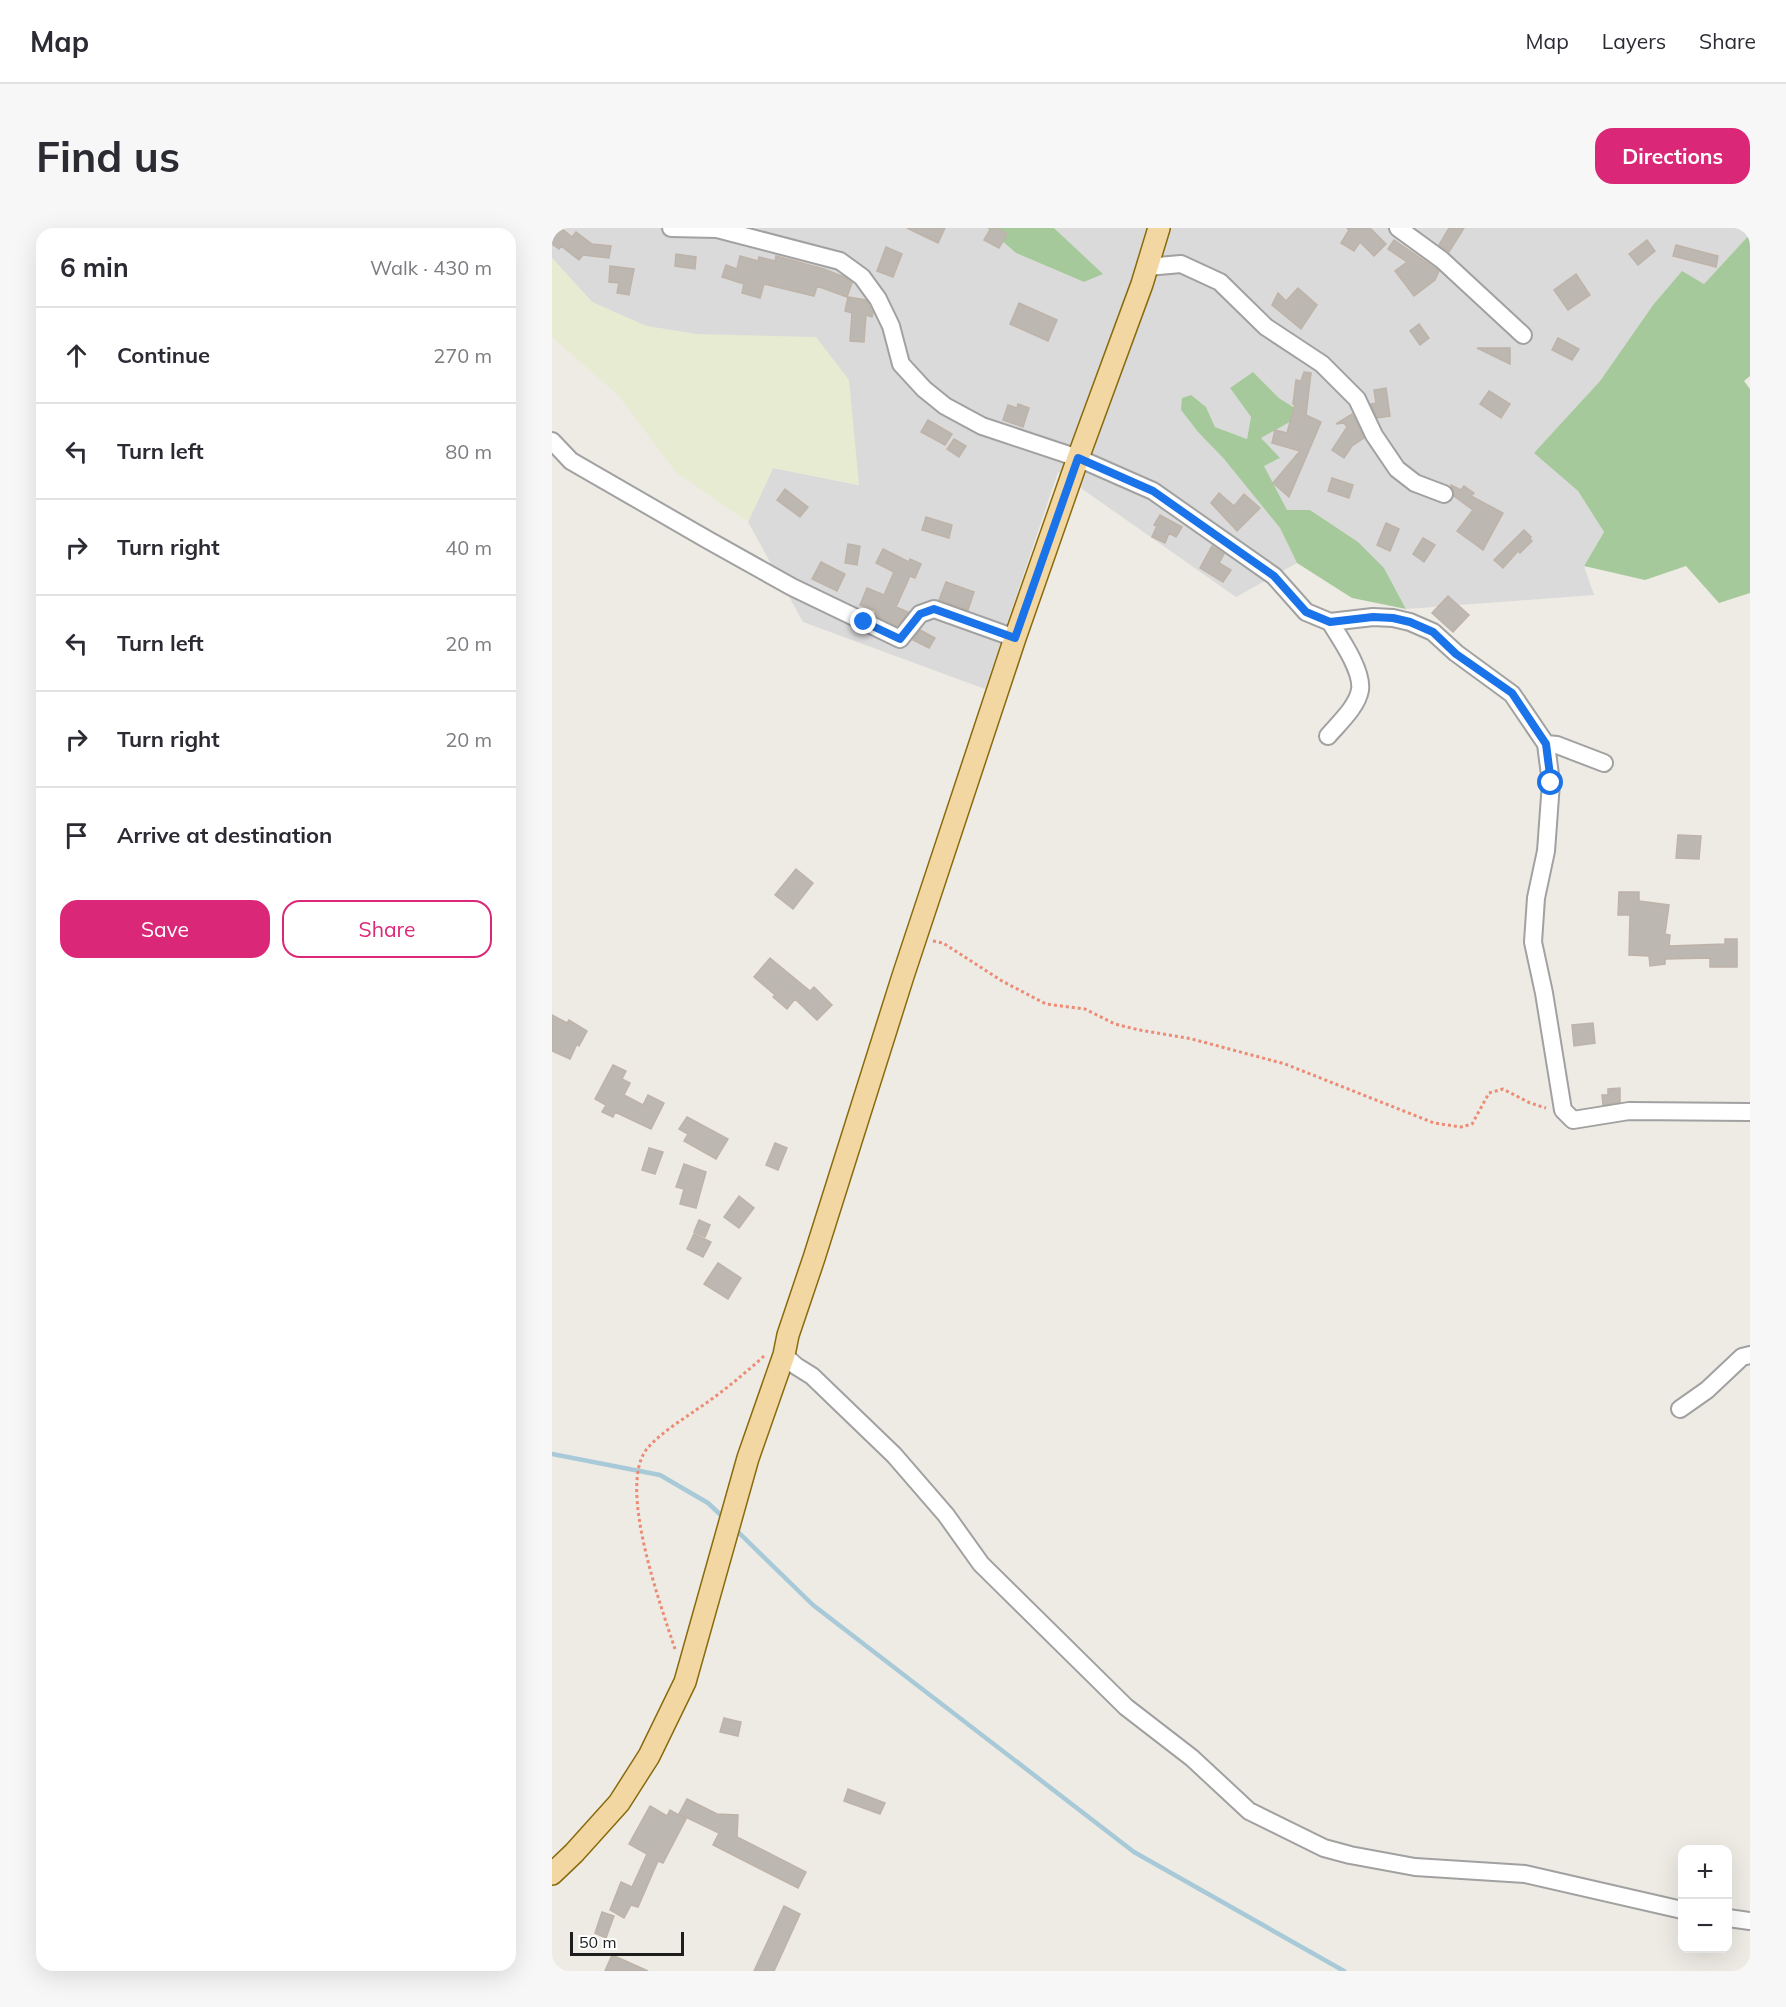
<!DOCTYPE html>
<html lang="en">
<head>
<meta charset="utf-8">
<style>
  :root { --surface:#fff; --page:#f7f7f7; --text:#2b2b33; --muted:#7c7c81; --line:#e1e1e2; --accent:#db2777 }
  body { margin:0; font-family:Mulish,sans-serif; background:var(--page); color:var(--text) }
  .controls { position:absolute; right:18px; bottom:18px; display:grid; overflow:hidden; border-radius:12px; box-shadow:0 6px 24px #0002 }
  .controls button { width:54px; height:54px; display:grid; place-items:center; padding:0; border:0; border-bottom:2px solid var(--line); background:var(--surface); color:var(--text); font:30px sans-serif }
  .scale { position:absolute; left:18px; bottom:15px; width:114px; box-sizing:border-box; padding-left:6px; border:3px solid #1d1d1d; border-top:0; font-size:16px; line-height:21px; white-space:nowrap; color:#1d1d1d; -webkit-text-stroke:4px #fff; paint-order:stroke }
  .stop { position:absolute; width:18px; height:18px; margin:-14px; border:4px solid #1a73e8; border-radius:50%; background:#fff }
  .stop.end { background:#1a73e8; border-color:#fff; box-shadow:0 2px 6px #0008 }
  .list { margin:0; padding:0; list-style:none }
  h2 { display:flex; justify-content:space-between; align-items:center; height:78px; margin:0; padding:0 24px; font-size:26px }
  h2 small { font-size:20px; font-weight:400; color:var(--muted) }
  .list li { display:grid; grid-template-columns:39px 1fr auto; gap:18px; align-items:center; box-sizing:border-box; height:96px; padding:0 24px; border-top:2px solid var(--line) }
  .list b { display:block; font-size:22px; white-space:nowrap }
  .list em { font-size:20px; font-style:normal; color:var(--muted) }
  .actions { display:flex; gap:12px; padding:18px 24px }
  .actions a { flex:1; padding:14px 0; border:2px solid var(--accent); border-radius:18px; text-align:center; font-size:21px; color:var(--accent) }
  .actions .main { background:var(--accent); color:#fff }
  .icon { flex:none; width:33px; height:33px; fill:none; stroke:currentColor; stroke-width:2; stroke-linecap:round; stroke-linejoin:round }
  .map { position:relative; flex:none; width:1198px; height:1743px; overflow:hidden; border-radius:18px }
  header { display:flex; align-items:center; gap:36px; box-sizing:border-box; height:84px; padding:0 30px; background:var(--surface); border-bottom:2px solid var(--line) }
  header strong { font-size:28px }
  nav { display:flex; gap:33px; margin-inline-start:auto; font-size:21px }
  .intro { display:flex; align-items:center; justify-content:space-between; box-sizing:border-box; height:144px; padding:0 36px }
  h1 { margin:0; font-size:42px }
  .button { padding:15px 27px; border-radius:18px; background:var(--accent); color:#fff; font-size:21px; font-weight:700 }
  main { display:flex; gap:36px; padding:0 36px }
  aside { flex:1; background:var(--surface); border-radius:18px; box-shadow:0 6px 24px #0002 }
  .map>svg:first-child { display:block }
  .residential { fill:#dbdada }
  .farmland { fill:#e7ebd1 }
  .forest { fill:#a6c99c }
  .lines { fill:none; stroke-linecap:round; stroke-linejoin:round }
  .stream { stroke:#a8c9d7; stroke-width:4.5 }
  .building { fill:#bdb7b1; stroke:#beb3a8; stroke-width:1.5 }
  .minor-casing { stroke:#a1a1a1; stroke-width:20 }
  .major-casing { stroke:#896b0d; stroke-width:24 }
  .path { stroke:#ed8b75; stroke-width:3; stroke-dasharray:3 3; stroke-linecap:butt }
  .minor { stroke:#fff; stroke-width:16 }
  .major { stroke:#f3d7a3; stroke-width:21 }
  .route { stroke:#1a73e8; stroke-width:8 }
</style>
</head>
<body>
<header>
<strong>Map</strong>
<nav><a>Map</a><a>Layers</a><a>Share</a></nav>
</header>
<div class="intro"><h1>Find us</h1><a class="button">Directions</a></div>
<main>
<aside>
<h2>6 min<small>Walk · 430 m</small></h2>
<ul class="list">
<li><svg class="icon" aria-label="ahead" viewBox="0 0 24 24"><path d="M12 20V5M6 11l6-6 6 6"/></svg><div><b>Continue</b></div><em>270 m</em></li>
<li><svg class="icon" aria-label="left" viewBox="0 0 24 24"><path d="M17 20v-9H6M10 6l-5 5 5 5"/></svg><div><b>Turn left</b></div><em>80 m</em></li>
<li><svg class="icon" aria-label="right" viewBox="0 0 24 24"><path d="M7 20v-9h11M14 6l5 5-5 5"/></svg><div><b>Turn right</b></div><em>40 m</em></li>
<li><svg class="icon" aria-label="left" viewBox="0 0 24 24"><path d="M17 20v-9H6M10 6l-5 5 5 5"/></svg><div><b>Turn left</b></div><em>20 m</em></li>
<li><svg class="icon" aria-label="right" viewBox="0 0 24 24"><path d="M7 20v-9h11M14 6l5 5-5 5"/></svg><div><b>Turn right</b></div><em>20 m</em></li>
<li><svg class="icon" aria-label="arrive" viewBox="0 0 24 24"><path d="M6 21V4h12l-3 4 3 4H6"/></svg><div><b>Arrive at destination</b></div></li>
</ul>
<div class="actions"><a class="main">Save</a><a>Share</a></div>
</aside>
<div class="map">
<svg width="1198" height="1743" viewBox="0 0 1198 1743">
  <rect width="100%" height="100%" fill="#edebe4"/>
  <path class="residential" d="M0,0H435L464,25L532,54L550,46L502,0H1198V6L1152,56L1130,44L1101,77L1048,153L983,225L1026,263L1052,304L1032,338L1042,367L854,381L832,340L758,282H735L711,238L727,231L708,210L752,186L727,170L701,144L678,160L699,189L695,211L663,199L654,179L629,182L646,204L672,231L728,300L745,335L684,369L506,244L433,461L251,394L196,294L221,240L306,257L144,106L94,98L40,74L0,30Z"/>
  <path class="farmland" d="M0,30L40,74L94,98L144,106L264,109L297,152L307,257L221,240L196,294L124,244L67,168L0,109Z"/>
  <path class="forest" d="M435,0H502L551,46L532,54L464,25Z
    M1198,6V148L1192,153L1198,161V365L1167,375L1134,338L1093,352L1032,338L1052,304L1026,263L982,225L1048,153L1101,77L1130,43L1152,56Z
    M701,144L727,170L752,186L709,210L728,230L712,238L735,282H758L806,314L832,340L854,381L800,370L745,335L728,300L672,231L646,204L629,182L630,170L639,167L654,179L663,199L695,211L699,189L678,160Z"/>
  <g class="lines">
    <path class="stream" d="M0,1226L108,1247L156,1275L172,1290
      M182,1300L261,1377L582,1624L792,1743"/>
  </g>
  <path class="building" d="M0,0H9L20,9L24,4L40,16L59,18L57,30L31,27L27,32L9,18L7,21L0,16Z
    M355,0H393L386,15Z
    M439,0H445L455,6L447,20L432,12Z
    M795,0H818L834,16L822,28L808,14L802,23L789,15L797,2Z
    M897,0H912L897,24L887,17Z
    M842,12L887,43L883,52L862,68L843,43L855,34L836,21Z
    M1095,12L1103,23L1086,37L1077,26Z
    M1124,17L1166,28L1164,39L1121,28Z
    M334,19L350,26L341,49L325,43Z
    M124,26L144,29L143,41L123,38Z
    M188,28L206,33L207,29L223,33L224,28L272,41L292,49L300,55L295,69L265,58L262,68L212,56L208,70L190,65L192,56L170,49L174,37L185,41Z
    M58,38L82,41L77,67L65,65L67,55L57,54Z
    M1024,46L1038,67L1016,82L1002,62Z
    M746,60L765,77L749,101L720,77L726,65L734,73Z
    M296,69L314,72L321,85L320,89L314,87L312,114L298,113L300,85L293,83Z
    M467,75L505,92L496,113L458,96Z
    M867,96L877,110L868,117L858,103Z
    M1006,110L1027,121L1020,132L1000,122Z
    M925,120H958V136Z
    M752,144L759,145L754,187L769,194L737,269L721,255L748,223L720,215L723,202L735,205L743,176H741L744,152L749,153Z
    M834,160L838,188L825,190L819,176L824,175L822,162Z
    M937,163L958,176L949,190L928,176Z
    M466,176L477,180L471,199L451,192L456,177L465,180Z
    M800,186L812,210L800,218L792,230L780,222L795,199L792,195L784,196Z
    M376,192L400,206L393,217L369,204Z
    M402,211L414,218L407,229L395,221Z
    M780,250L801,257L797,270L776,263Z
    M899,257L909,262L912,258L922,265L919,268L951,285L931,322L905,303L921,282L902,268Z
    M233,261L256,279L248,289L225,272Z
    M667,265L682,278L692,266L708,280L685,303L659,275Z
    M608,287L630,299L624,309L617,305L613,315L600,309L605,298L602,297Z
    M374,289L400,297L397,310L370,302Z
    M834,295L847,301L838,323L825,317Z
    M972,302L979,309L978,311L980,313L968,325L966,323L951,340L942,332Z
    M871,310L883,317L872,334L861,326Z
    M296,316L308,318L305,337L293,335Z
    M660,318L672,326L667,335L679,342L671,354L648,340Z
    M331,321L357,334L358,331L369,336L363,350L358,348L344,379L356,384L345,398L322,387L324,383L308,377L315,360L332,367L342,344L324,335Z
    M269,334L293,346L285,363L260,351Z
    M394,354L422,364L416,382L387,372Z
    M896,368L917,387L901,404L880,385Z
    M368,402L383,410L377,420L361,412Z
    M1126,607L1149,608L1147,631L1124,630Z
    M244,641L261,655L241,681L223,667Z
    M1067,664H1087V673L1117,677L1113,706L1118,707L1117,718L1173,716V711H1185V739H1158V730L1113,731V736L1098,738L1097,728L1077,727L1078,687H1066Z
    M218,730L258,763L262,759L280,777L265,792L243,771L235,781L221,769L223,767L202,749Z
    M0,787L15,795L17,792L35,803L27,818L25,816L18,831L0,823Z
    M1041,795L1043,815L1022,818L1020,797Z
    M61,837L74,843L70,851L78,855L72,867L91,877L96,867L112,875L99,901L63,884L61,889L50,884L54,877L43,871Z
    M1068,860V874L1051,877L1050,867H1056V861Z
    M135,889L176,911L164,931L132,913L136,906L127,901Z
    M223,915L235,920L226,942L214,937Z
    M97,920L111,924L103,946L90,942Z
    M132,936L154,944L144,980L128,976L132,961L124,959Z
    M187,968L202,980L187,1000L172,989Z
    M147,992L158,997L153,1009L142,1004Z
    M142,1006L159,1014L151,1029L135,1021Z
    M166,1035L189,1050L176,1071L152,1056Z
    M172,1490L189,1494L186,1508L168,1504Z
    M296,1561L333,1575L328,1586L292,1573Z
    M135,1571L165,1586L186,1587L185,1609L254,1644L246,1660L161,1617L167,1605L127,1586Z
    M98,1578L115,1588L118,1582L134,1591L111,1635L106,1633L86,1679L79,1677L72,1690L58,1682L69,1654L80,1659L95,1626L77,1616Z
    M232,1678L248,1686L222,1743H202Z
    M50,1684L62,1688L54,1710L43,1705Z
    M60,1727L96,1743H53Z"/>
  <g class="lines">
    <defs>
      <path id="minor" d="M119,0L165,1L288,33L310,49L326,71L339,98L349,136L372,161L393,178L430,198L526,230L601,263L722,348L754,384L778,394L821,389L841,390L858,394L881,404L904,425L960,466L994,516L999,555L994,623L984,670L981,714L992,765L1011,882L1021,892L1077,883L1198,884
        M846,0L890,32L971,107
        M595,39L629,36L668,54L714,99L770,136L805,171L822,207L845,241L863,255L892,266
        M0,213L19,233L156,312L240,359L348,411L368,386L382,381L463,410
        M776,508C787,495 805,479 808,462C811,443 788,410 778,394
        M994,516L1005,517L1052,535
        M232,1127L244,1138L260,1148L342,1227L394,1287L429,1336L574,1479L640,1530L697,1583L772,1620L798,1627L863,1639L973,1646L1130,1682
        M1128,1181L1155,1162L1190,1129L1198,1127
        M1176,1690L1198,1693"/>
      <path id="major" d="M0,1646L22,1625L67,1575L97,1528L133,1454L196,1230L232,1127L236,1107L262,1030L351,748L463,410L526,230L590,56L607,0"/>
    </defs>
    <use href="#minor" class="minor-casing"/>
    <use href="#major" class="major-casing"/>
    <path class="path" d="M381,713L391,715L450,753L494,776L533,781L563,796L587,802L640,811L733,836L882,895L909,899L920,896L937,865L951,861L978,875L994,880
      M123,1421C109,1378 66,1261 94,1222C107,1206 127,1194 144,1182C168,1166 190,1148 212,1128"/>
    <use href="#minor" class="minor"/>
    <use href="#major" class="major"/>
  </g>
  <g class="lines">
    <path class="route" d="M312,394L348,411L368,386L382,381L463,410L526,230L601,263L722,348L754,384L778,394L821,389L841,390L858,394L881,404L904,426L960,465L994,516L999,555"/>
  </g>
</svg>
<div class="controls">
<button>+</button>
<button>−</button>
</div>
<div class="scale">50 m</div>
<div class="stop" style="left:999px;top:555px"></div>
<div class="stop end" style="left:312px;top:394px"></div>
</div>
</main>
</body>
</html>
